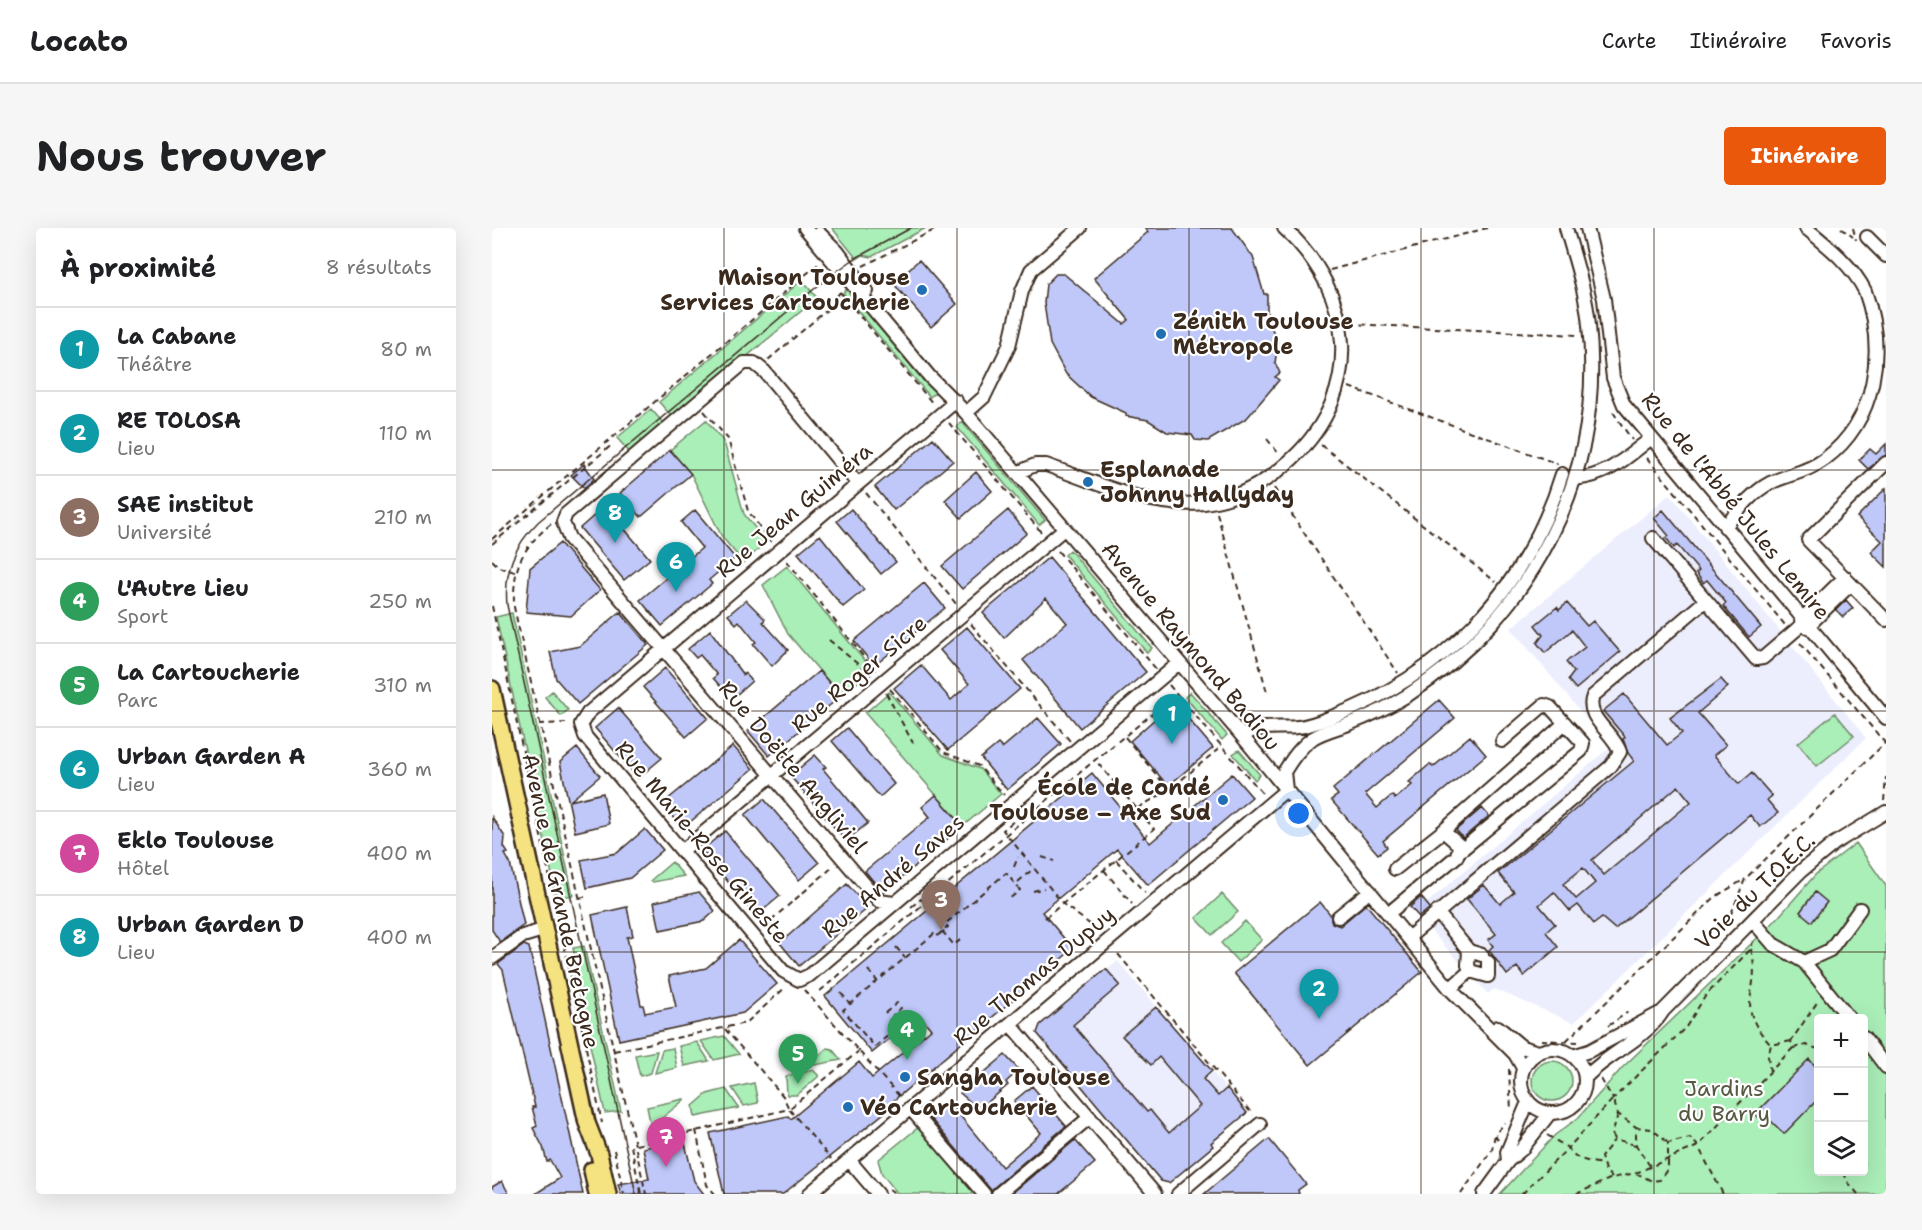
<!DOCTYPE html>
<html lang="fr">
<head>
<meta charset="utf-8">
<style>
  :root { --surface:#fff; --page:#f6f6f6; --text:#202124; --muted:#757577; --line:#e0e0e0; --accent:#ea580c }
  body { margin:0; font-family:"Shantell Sans",sans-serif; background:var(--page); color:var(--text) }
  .controls { position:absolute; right:18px; bottom:18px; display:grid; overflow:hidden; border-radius:6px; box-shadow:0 6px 24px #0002 }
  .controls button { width:54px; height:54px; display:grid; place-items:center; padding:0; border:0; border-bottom:2px solid var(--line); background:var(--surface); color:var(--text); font:30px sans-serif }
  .you { position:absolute; left:807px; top:586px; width:21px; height:21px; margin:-15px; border:4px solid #fff; border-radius:50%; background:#1a73e8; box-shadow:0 0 0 9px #1a73e833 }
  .badge { display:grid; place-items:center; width:39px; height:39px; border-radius:50%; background:var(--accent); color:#fff; font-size:20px; font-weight:700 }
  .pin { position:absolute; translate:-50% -50px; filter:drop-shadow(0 2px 3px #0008) }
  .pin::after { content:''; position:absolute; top:32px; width:21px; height:18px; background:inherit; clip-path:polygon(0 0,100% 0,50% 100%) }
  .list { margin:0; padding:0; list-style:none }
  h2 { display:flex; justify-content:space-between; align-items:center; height:78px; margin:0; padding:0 24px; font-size:26px }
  h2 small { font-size:20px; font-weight:400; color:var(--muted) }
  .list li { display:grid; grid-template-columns:39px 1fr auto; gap:18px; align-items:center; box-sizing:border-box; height:84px; padding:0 24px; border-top:2px solid var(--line) }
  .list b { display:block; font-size:22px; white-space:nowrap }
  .list p { margin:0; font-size:20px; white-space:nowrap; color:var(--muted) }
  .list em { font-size:20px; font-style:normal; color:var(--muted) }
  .icon { flex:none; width:33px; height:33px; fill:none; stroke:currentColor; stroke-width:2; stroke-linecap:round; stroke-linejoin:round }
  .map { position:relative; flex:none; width:1394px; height:966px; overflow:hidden; border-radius:6px }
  header { display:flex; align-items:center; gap:36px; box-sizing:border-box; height:84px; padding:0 30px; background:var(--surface); border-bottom:2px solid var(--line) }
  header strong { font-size:28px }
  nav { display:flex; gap:33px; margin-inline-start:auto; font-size:21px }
  .intro { display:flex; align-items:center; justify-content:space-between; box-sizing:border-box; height:144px; padding:0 36px }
  h1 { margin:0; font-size:42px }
  .button { padding:15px 27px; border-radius:6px; background:var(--accent); color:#fff; font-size:21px; font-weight:700 }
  main { display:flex; gap:36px; padding:0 36px }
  aside { flex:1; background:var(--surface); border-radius:6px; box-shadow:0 6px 24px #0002 }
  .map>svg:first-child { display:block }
  .built { fill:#eceefd }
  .green { fill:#aaeeb8; stroke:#728c6b; stroke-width:1.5; fill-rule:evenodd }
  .building { fill:#bfc8f9; stroke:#3b2a1e; stroke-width:1.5; fill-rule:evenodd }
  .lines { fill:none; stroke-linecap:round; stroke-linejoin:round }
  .minor-casing { stroke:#3b2a1e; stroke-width:16 }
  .major-casing { stroke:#3b2a1e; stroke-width:20 }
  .path { stroke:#3b2a1e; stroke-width:2; stroke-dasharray:6 4.5; stroke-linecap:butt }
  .minor { stroke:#fff; stroke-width:12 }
  .major { stroke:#f5e382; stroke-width:15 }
  .tram { stroke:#3b2a1e; stroke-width:1.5 }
  .grid { fill:none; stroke:#3b2a1e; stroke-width:1.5; stroke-opacity:0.55 }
  .poi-dot { fill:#1f6fb2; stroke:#fff; stroke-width:2 }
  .labels { text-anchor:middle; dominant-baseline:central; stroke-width:4.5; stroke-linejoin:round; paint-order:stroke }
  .poi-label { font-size:22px; font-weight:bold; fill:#3b2a1e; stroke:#fff; text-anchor:start }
  .street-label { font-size:22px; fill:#3b2a1e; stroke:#fff }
  .park-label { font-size:22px; fill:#575b44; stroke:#fff }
</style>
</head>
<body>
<header>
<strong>Locato</strong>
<nav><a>Carte</a><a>Itinéraire</a><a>Favoris</a></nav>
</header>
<div class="intro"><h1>Nous trouver</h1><a class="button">Itinéraire</a></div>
<main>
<aside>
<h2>À proximité<small>8 résultats</small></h2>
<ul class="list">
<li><span class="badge" style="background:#0f9aa8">1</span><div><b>La Cabane</b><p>Théâtre</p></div><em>80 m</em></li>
<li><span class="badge" style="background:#0f9aa8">2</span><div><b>RE TOLOSA</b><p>Lieu</p></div><em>110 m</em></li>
<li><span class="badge" style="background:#8d6e63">3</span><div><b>SAE institut</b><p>Université</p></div><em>210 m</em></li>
<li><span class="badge" style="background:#2e9e5b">4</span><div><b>L'Autre Lieu</b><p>Sport</p></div><em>250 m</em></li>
<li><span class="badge" style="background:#2e9e5b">5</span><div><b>La Cartoucherie</b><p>Parc</p></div><em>310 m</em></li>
<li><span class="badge" style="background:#0f9aa8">6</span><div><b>Urban Garden A</b><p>Lieu</p></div><em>360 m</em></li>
<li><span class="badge" style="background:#d1479c">7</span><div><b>Eklo Toulouse</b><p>Hôtel</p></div><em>400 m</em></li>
<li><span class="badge" style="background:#0f9aa8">8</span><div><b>Urban Garden D</b><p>Lieu</p></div><em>400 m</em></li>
</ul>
</aside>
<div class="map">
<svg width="1394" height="966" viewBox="0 0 1394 966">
  <rect width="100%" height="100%" fill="#fff"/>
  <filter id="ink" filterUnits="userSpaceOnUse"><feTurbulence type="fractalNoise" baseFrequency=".0167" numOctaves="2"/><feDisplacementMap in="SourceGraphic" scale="12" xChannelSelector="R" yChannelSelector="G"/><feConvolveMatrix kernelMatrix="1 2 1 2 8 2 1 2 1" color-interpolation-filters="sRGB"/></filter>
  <g filter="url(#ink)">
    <path class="built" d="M1178,266L1374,510L1082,795L1002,761L996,766L923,685L1118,519L1019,400Z
      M626,733L755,885L677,955L669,953L545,805L548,797Z"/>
    <path class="green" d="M340,0H434L379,29L371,27L365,31Z
      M310,52L325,70L181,190L167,174Z
      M357,59L445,163L438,169L351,65Z
      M159,181L173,197L139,226L125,210Z
      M214,192L232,214L252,286L274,314L252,335L230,309L200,248L178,222Z
      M470,194L553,292L547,297L465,199Z
      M578,322L660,420L655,425L573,327Z
      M295,338L380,442L349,468L296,406L271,357Z
      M20,385L81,667L65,670L4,389Z
      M60,463L76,482L69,488L53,469Z
      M397,464L451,527L488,541L509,566L471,598L373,485Z
      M698,464L735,507L730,512L693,469Z
      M1343,485L1362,508L1325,538L1306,515Z
      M747,522L768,547L763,552L741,526Z
      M1364,615L1394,658V966H1008L1063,907L1086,890L1130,840L1283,693L1324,646ZM1326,790H1372V944H1326Z
      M180,634L192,648L161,654L159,652Z
      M730,666L746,684L720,707L704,690Z
      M753,693L770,712L746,734L729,715Z
      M92,718L129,883L113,885L79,731L83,730L81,720Z
      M232,808L247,826L222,832L209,813Z
      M205,814L217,833L192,838L187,818Z
      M181,820L185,840L163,845L170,822Z
      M335,820L340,821L349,832L323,837L320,834Z
      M165,823L159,845L148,848L143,827Z
      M1040 853a20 20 0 1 1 40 0a20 20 0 1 1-40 0Z
      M321,842L327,848L305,867H295L294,848Z
      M262,855L266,875L252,878L240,860Z
      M234,861L247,880L203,889L201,878L215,866Z
      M192,871V872L159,899L155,879Z
      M428,898L485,966H406L390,946L386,932Z"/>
    <path class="building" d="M653,0H740L761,29L772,66H775V89L786,115L783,135L788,145L783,149L787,152L755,190L716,213L703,212L700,207L675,204L656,192L634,188V185L599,169L574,146L558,116L552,75L554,56L564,46H572L632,96L637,92L602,50L656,4Z
      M427,32L465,76L439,99L401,55Z
      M441,210L461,233L402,282L383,259Z
      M1394,216V227L1376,241L1367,232L1378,221L1384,226Z
      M178,222L199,246L149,289L128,265Z
      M92,236L102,251L92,260L79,247Z
      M484,244L500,263L469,290L453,272Z
      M1394,260V339L1379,324L1390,313L1365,289Z
      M113,278L158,331L132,352L88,300Z
      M359,281L404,334L389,346L345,293Z
      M203,282L243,330L217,352L220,356L170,398L148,372L210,320L189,294Z
      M516,282L535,305L470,361L450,338Z
      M1171,282L1269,399L1257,409L1231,378L1234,375L1215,352L1211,355L1204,345L1207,343L1185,317L1182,320L1174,310L1177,308L1162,290Z
      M328,307L372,362L351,379L306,325Z
      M68,315L108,362L79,388L34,384L38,340Z
      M557,329L654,444L588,500L531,432L575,395L554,370L512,410L491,385Z
      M432,355L453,380L382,438L362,413Z
      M254,372L273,391L271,394L296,422L280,438L261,416L264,414L247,393L244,396L236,387Z
      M1354,372L1361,380L1351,389L1344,382Z
      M1075,375L1095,398L1101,393L1128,424L1084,461L1076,452L1082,444L1074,434L1093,419L1080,402L1053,425L1045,415L1051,407L1043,397L1065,379L1067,382Z
      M128,384L156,417L86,476L64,451L58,424L88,418Z
      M475,399L528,461L456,522L402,460L429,437L459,472L477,456L448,422Z
      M218,402L251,447L253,445L260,453L243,468L233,456L229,459L221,450L225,447L208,427L204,430L196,421Z
      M173,440L216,490L194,509L151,459Z
      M327,443L349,468L277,528L256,503Z
      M1229,451L1236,459L1206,485L1234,517L1222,527L1247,556L1260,545L1280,568L1275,572L1286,585L1268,599L1258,587L1123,701L1110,690L1102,696L1086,677L1078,683L1062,664L1047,677L1063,696L1054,704L1066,719L1032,748L1025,739L1015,747L997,722L1001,718L996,712L1004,706L975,671L992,657L1008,676L1022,664L1006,645L1142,533L1136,525L1131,511L1133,509L1111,483L1132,466L1175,517L1190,505L1178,490ZM1186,558L1199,574L1112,647L1100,632ZM1091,640L1103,655L1084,671L1071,656Z
      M947,472L963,490L873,566L885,580L900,567L903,571L920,557L917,554L938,536L941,539L978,508L994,527L891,613L895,619L886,626L839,572L846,567L841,561Z
      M682,474L721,520L676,558L638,513Z
      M126,480L170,530L146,550L103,500Z
      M546,490L569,516L515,562L489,530L506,516L510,520Z
      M355,500L402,556L388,569L340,513Z
      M241,518L261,541L191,600L170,576Z
      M85,520L108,548L78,573L111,565L117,596L83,604L68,534Z
      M323,527L334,539L331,541L376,595L354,613L298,548Z
      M600,545L658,615L740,546L760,569L656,657L625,621L550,684L581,721L400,874L402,877L291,966H232L218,905L296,888L299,891L367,834L380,850L439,801L427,787L380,825L333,768Z
      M444,567L471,598L391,665L373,643L438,589L430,579Z
      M272,571L327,635L307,652L253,587Z
      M990,580L997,588L971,610L964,602Z
      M0,589L13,609L12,619L16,625L13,626L18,635L32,697L8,714L0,702Z
      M153,601L171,622L138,650L95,660L89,632L125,625Z
      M233,603L288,668L264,688L210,622Z
      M355,656L376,680L307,738L288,715Z
      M207,664L223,683L212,693L168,702L162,674Z
      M1323,664L1335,674L1320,694L1308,684Z
      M929,669L938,680L927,689L918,679Z
      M828,674L838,686L840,695L848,698L874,676L930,744L818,837L742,745Z
      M135,679L141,708L135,709L149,777H151L153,785L184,779L177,748L214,740L247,712L285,756L251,785L127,812L100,687Z
      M32,717L37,719L91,966H43L68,950L58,932L55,934L51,919L41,900L45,898L40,879H43L11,742L6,736Z
      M614,741L628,757L581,797L655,884L658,882L677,905L708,878L667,829L659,837L630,808L664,779L720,843L711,851L726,868L735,860L755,885L719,915L721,918L677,955L669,953L545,805L548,797Z
      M513,827L527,842L514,854L516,857L490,879L488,876L484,879L468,865Z
      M1317,831L1326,841V871L1292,906L1278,892L1274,896L1263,886Z
      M540,858L574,898L499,962L438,890L457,874L510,939L549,905L522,873Z
      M192,911L202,953L212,966H129L126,956L157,951L151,920Z
      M777,911L814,956L806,962L807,966H712Z
      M583,912L603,935L566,966H519Z
      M10,953L17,966H0V959Z"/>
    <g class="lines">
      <defs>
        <path id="minor" d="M313,0L438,149L474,185L750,508L958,761L1023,826L1031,840
          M1095,0L1112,71L1121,150L1132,177L1394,490
          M327,5L346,24L375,63
          M1375,9L1394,28
          M464,173L96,485L89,496L93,508L291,743L307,752L318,747L687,435
          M474,185L492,169L517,118L530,63L539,42L588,0
          M1394,235L1316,312L1394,392
          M525,245L543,237H554C603,254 658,281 712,275C746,271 775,254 800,231C873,163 863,65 792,0
          M1083,251C1116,248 1134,230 1158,211
          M366,256L273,144L262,135H252L74,286L71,294L77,310L387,673L402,675
          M1233,299C1246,283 1259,265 1278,255C1297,246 1316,244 1333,231C1385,192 1394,122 1373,63C1360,37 1336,18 1314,0
          M1161,310L1264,431L1271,430L1312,395
          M1309,392L1353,349
          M1315,399L1359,356
          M750,508C768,496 786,501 806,499C817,498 827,494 837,490C950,449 1035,361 1070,246
          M951,603L1073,495
          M190,623L572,301
          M968,623L1089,523L1091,515L1058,479L1052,477L1010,513
          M945,684L977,723
          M897,685L965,628L967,617L951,603L903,641
          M846,689L878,663
          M1261,693L1281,716L1312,734L1357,790
          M916,710L1119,538L1128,524C1122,504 1092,490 1101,468L1213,373
          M0,730L31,708L51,702
          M1312,734L1338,722L1368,681
          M978,743L976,737L977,723L990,727
          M958,761L978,743L996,748V734
          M518,796L663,966
          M1006,799L1030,819L1046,824
          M1372,810L1394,839
          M1029 853a32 32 0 1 1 64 0a32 32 0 1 1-64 0Z
          M1081,828L1097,823L1168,785
          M1093,850C1116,825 1153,812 1171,783L1309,643L1343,615L1394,584
          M418,880L492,966
          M357,932L386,966
          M1016,933L1015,924L1036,874
          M317,966L794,562L792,544C800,531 808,519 821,510C832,503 847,500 859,495C878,488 898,478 916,467C1041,386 1113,247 1097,97C1094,64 1083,32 1074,0
          M506,966L598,889
          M686,966L768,896
          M992,966L1016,933L1029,922L1058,885"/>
        <path id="major" d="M0,461L95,895L107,926L116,966
          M100,942L105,966"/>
      </defs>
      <use href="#minor" class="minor-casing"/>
      <use href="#major" class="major-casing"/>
      <path class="path" d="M1349,0L1361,9
        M1361,0L1364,12
        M371,38L446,0
        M838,42L995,0
        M348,64L442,177
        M403,79L414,69
        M858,96L1086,107
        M276,132L336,81L348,64
        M857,159L1066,236
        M212,183L236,211L256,283L279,314
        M1121,184L1140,212
        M457,195L550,305
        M775,211L787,226
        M829,217L1004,354
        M1155,230L1293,397
        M782,260L906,445
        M374,265L465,377
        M725,285L775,464
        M59,296C28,322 21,339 22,379L154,966
        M0,311L325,37V33
        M0,316L121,216
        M566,323L664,441
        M0,332L7,339L23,344
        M295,333L383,443
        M0,378L110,895
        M479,396L578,513
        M337,412L379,447
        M1308,415L1394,516
        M677,457L771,566
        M398,461L451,524L487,538L512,567
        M394,465L421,515
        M47,496L77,495
        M633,509L677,562
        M1392,573L1394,549
        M646,580L677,562L730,518
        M529,587L511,602L571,676L607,703
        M550,629L562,633
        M624,632L653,665
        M522,639L526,629
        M612,642L640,676
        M526,654L542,640
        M541,663L552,660
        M87,670L97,668
        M419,679L429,671L433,675
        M1239,686L1253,651L1394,514
        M553,690L662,601L604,533
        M271,699L342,638
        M450,703L462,717L472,709
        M404,719L413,730
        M1259,721C1271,766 1239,774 1279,817
        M626,726L761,887
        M376,742L385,753
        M312,762L410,871
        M328,763L603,532L685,466
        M349,765L358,776
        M393,785L405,775L409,780L401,787L409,796L383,819L351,782L443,705L445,708L456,699L453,696L514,645L528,662L516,672
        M1116,798L1136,784
        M233,801L291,868L297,881L368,822
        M1049,812L1086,814
        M1074,813L1223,669L1253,651
        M1301,820L1314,817L1326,821
        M122,823L254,795L294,759
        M1017,841L1019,883
        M1278,844L1276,828L1279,817L1299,813
        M1109,851L1121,871L1194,799L1214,767L1259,721L1261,713
        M1126,886L1120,906L1123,911L1143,917
        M204,902L215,957L223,966
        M1055,907L1076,920L1121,871L1126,886L1144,899
        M1006,912L1003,906L1013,895
        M144,917L297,881L339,931
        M139,918L149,966
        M122,922L132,966
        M1158,938L1144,917V899L1160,901L1176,915
        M1352,944L1355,953L1366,966
        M1144,945L1160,953L1168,952L1176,940V915L1198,910L1206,918L1231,966
        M1120,950L1113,942L1109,929L1123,911
        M397,961L404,966
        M969,966L1000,922L1003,906
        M1030,966L1076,920C1085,933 1095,933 1110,936
        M1084,966L1120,950L1144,945L1206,918L1301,820L1299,813L1326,773"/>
      <use href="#minor" class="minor"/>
      <use href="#major" class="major"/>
      <path class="tram" d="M144,966L15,377C12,343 22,318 46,294L334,51L362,31L419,0"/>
    </g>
  </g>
  <path class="grid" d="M232,0V966M465,0V966M697,0V966M929,0V966M1162,0V966M0,242H1394M0,483H1394M0,724H1394"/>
  <g class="poi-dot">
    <circle cx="430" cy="62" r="6"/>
    <circle cx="669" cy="106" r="6"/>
    <circle cx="596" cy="254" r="6"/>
    <circle cx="731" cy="572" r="6"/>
    <circle cx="413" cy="849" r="6"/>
    <circle cx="356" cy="879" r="6"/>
  </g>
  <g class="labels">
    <g class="poi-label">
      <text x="418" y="49" text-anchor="end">Maison Toulouse<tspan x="418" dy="25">Services Cartoucherie</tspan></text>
      <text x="681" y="93">Zénith Toulouse<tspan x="681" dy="25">Métropole</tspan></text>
      <text x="608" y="241">Esplanade<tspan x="608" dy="25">Johnny Hallyday</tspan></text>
      <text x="719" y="559" text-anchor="end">École de Condé<tspan x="719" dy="25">Toulouse – Axe Sud</tspan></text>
      <text x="425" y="849">Sangha Toulouse</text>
      <text x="368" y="879">Véo Cartoucherie</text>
    </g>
    <g class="street-label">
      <text transform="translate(1244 278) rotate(51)">Rue de l'Abbé Jules Lemire</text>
      <text transform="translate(302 282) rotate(-40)">Rue Jean Guiméra</text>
      <text transform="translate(699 418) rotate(50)">Avenue Raymond Badiou</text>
      <text transform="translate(367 446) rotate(-40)">Rue Roger Sicre</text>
      <text transform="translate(301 539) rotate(50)">Rue Doëtte Angliviel</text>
      <text transform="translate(210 614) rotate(50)">Rue Marie-Rose Gineste</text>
      <text transform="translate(401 648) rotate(-40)">Rue André Saves</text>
      <text transform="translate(1263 663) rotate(-44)">Voie du T.O.E.C.</text>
      <text transform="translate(69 673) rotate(78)">Avenue de Grande Bretagne</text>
      <text transform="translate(542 748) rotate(-40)">Rue Thomas Dupuy</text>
    </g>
    <g class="park-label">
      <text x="1232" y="860">Jardins<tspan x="1232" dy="25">du Barry</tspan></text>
    </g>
  </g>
</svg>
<div class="controls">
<button>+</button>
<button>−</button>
<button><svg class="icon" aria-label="layers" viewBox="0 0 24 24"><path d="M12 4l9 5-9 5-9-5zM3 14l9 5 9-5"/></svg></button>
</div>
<div class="you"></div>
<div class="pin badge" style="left:680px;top:516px;background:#0f9aa8">1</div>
<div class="pin badge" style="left:827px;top:791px;background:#0f9aa8">2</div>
<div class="pin badge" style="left:449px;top:702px;background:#8d6e63">3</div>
<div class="pin badge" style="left:415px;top:832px;background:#2e9e5b">4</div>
<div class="pin badge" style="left:306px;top:856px;background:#2e9e5b">5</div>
<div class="pin badge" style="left:184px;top:364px;background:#0f9aa8">6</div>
<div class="pin badge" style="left:174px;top:939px;background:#d1479c">7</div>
<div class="pin badge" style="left:123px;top:315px;background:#0f9aa8">8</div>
</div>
</main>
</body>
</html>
